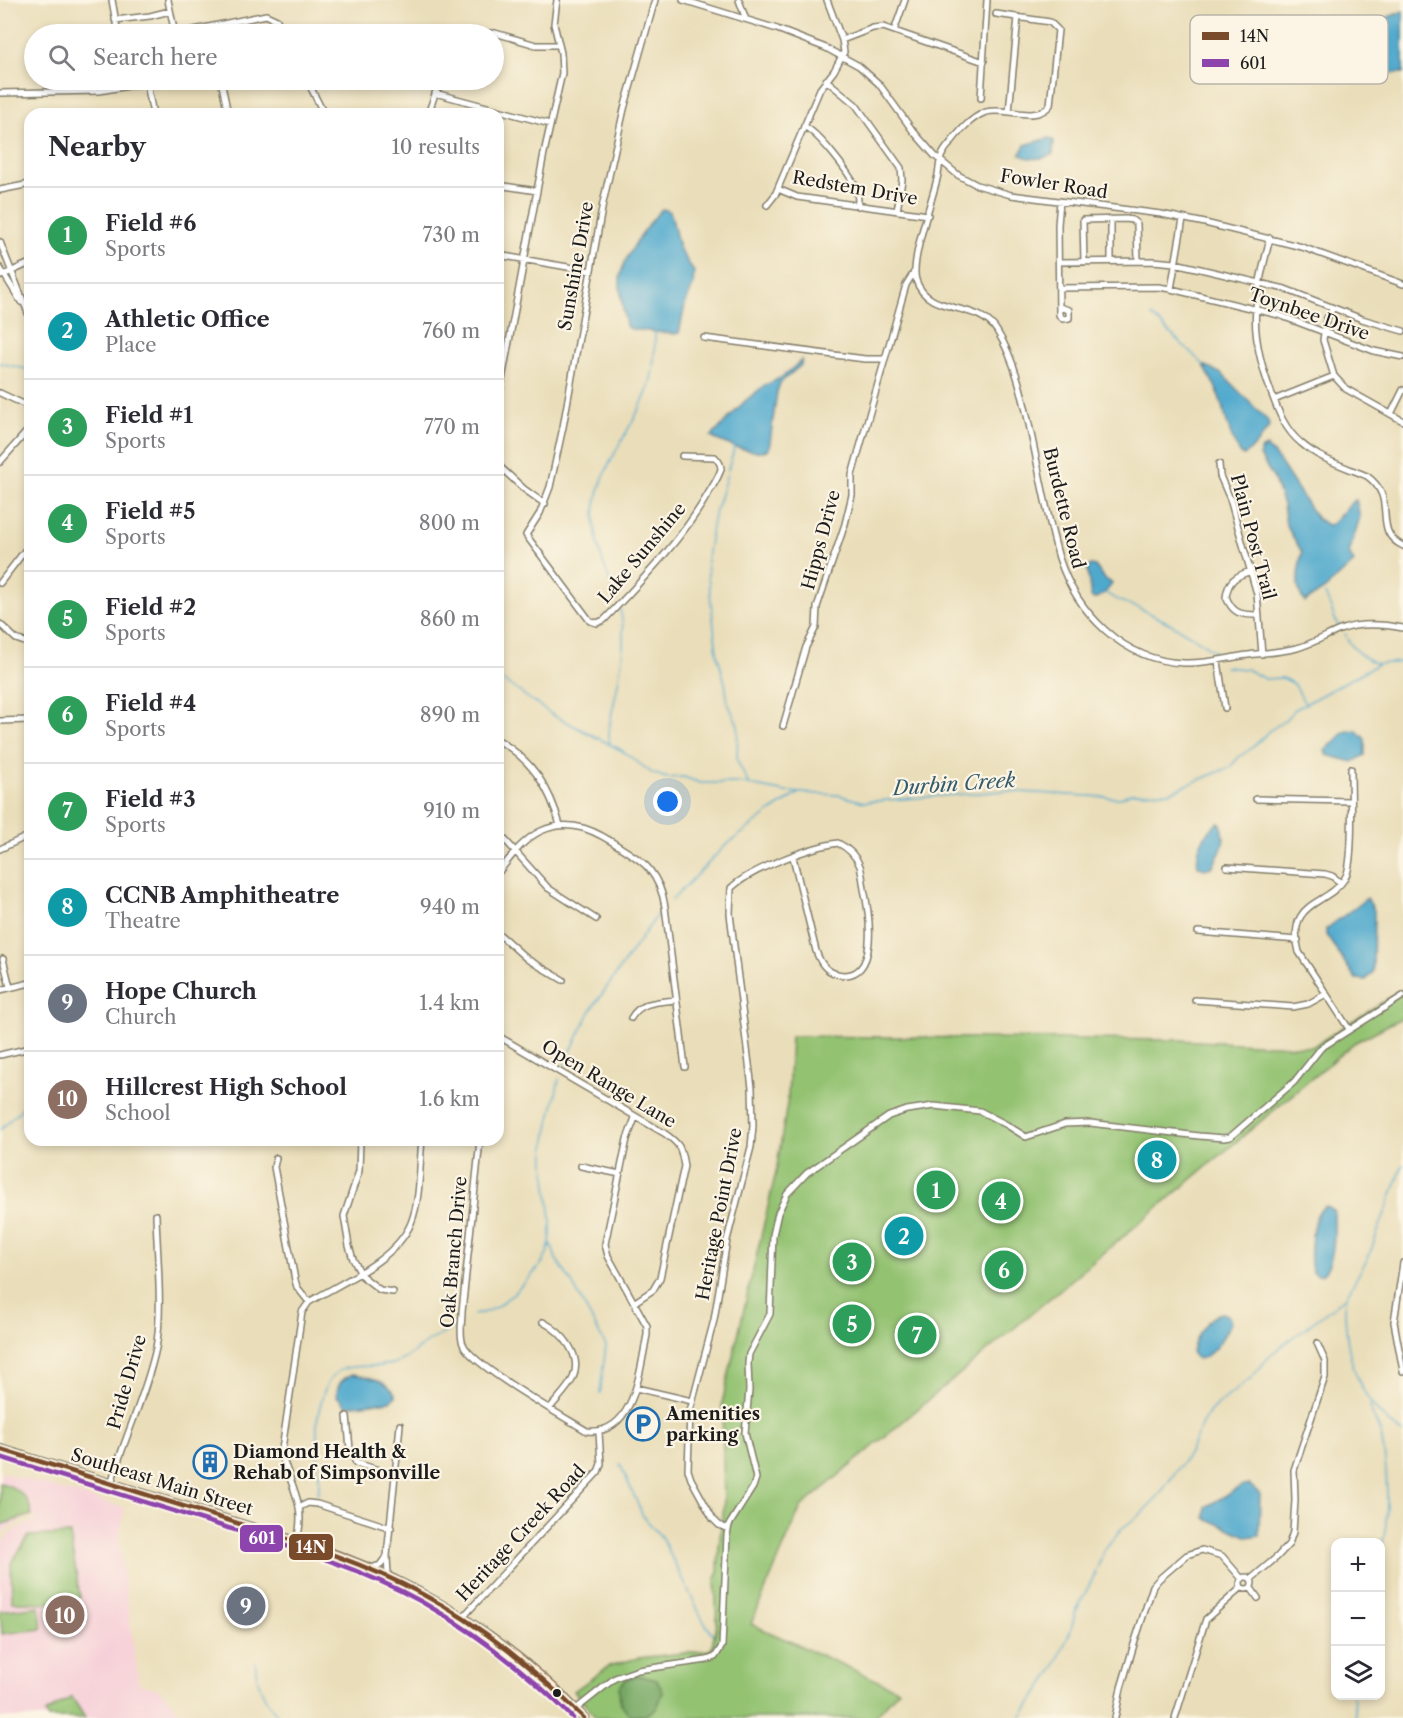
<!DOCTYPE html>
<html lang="en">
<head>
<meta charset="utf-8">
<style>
  :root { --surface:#fff; --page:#f7f7f7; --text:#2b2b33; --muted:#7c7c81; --line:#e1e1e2; --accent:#0b8043 }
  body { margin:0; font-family:"Libre Caslon Text",serif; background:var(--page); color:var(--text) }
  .controls { position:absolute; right:18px; bottom:18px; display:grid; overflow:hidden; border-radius:12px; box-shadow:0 3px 9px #0003 }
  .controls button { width:54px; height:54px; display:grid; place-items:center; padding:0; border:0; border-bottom:2px solid var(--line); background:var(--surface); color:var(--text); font:30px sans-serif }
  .you { position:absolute; left:668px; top:802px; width:21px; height:21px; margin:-15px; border:4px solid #fff; border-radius:50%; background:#1a73e8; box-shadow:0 0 0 9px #1a73e833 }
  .badge { display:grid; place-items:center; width:39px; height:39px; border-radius:50%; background:var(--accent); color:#fff; font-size:20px; font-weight:700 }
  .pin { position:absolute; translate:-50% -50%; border:3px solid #fff; box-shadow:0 2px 6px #0006 }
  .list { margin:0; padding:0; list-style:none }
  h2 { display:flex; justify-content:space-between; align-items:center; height:78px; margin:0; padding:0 24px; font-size:26px }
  h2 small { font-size:20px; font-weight:400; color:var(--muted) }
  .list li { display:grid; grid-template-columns:39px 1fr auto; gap:18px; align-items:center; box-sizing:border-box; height:96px; padding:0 24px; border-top:2px solid var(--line) }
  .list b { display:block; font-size:22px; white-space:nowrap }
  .list p { margin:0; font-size:20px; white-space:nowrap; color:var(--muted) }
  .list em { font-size:20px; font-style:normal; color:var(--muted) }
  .icon { flex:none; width:33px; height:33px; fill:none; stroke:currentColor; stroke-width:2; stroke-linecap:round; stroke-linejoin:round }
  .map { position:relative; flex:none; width:1403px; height:1718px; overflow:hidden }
  .search { position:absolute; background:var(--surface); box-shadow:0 3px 9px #0003; left:24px; top:24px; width:480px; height:66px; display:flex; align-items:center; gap:15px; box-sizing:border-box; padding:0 21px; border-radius:33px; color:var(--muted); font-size:22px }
  .panel { position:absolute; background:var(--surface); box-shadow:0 3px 9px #0003; left:24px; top:108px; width:480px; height:1038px; border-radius:18px }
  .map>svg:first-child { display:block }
  .built { fill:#f6cfd8 }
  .green { fill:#93c271; stroke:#586f46; stroke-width:1.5 }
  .forest { fill:#76a863; stroke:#496240; stroke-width:1.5 }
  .water { fill:#4fa9cd; stroke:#366274; stroke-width:1.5 }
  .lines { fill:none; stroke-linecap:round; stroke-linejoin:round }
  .stream { stroke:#4fa9cd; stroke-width:1.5 }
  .minor-casing { stroke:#837d6b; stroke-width:8 }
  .primary-casing { stroke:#837d6b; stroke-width:11 }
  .minor { stroke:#fff; stroke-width:5 }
  .primary { stroke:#fabc8b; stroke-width:8 }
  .bus-1-casing { stroke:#fcf5e5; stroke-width:9 }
  .bus-2-casing { stroke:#fcf5e5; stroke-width:9 }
  .bus-1 { stroke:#7a4b2a; stroke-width:4.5 }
  .bus-2 { stroke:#8e44ad; stroke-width:4.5 }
  .bus-dot { fill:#1c1c1c; stroke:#fcf5e5; stroke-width:2 }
  .labels { text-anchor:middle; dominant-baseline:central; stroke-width:4.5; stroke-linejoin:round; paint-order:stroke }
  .street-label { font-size:18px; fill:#1c1c1c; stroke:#fcf5e5 }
  .poi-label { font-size:18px; font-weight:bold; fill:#1c1c1c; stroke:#fcf5e5; text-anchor:start }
  .water-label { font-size:20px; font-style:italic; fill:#335b6c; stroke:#fcf5e5 }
  .key { fill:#fcf5e5; stroke:#b9b4a9; stroke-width:1.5 }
  .key-label { font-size:16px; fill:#1c1c1c }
  .line-badge { stroke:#fcf5e5; stroke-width:2 }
  .badge-label { font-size:16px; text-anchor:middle; font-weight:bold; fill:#fff }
</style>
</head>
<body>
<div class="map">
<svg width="1403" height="1718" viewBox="0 0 1403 1718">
  <rect width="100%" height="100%" fill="#fcf5e5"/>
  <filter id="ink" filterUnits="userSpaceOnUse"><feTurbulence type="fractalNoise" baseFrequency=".0167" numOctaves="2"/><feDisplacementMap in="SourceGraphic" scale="12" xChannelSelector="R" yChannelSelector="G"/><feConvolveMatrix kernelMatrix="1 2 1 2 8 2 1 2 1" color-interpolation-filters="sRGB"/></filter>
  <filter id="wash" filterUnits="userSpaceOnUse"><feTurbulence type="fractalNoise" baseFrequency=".008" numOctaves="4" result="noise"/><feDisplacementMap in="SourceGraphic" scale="24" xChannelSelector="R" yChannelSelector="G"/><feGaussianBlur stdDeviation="1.35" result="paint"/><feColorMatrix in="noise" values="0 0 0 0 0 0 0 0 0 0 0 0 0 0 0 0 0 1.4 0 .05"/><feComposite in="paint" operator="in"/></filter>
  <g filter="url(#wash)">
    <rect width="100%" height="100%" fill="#eadeba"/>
    <path class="built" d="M0,1472L125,1508L119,1542L139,1684L159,1689L179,1711L181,1718H0V1546L9,1534L18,1528L33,1522L38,1515L24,1519L4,1531L0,1535Z"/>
    <path class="green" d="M1403,989V1017L1354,1043L801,1507L751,1624L899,1690L874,1718H596L574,1691L609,1666L638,1658L711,1650L717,1624L715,1578L718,1571L719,1546L724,1506L722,1403L776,1172L788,1097L791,1036L1178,1040L1312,1047Z
      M0,1483C16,1486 30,1498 32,1515L0,1525Z
      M70,1534L80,1597L52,1603L12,1602L11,1563L29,1536Z
      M39,1606L42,1629L2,1634L0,1611Z
      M72,1697L85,1718H48L45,1713Z"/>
    <path class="forest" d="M640,1676L657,1680L663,1692L657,1708L644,1716L629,1714L620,1703L619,1687L626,1679Z"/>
    <path class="water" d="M1403,11V73C1390,74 1347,66 1338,58L1340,36L1344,33L1360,29Z
      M1049,138L1054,141L1053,154C1043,159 1029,161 1020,154L1025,145Z
      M662,209L667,210L671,214L679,248L694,272L693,285L685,305L679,333L674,334L631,329L626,326C624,311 619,293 620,278C623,258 647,224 662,209Z
      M802,360L801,365L780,383L777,392L769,449C756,456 724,444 711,437L745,401L764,386L782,377Z
      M1204,365L1222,374L1268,421L1269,427L1256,445L1243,456C1230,445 1223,402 1215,386C1211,379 1207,373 1204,365Z
      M1267,447L1280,462L1317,519L1328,525L1332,524L1353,501L1356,500L1360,517L1349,553L1354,562L1325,589L1305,602C1293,588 1299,568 1302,552L1286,525L1283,505L1274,479L1260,456V450Z
      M1091,565L1095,566L1105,579L1112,583C1109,590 1101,597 1094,599L1091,597L1087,568Z
      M1356,730L1365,739V755L1353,762L1327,755L1325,751L1344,732Z
      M1218,823L1221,824C1228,840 1221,853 1212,867L1204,869L1198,866C1195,849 1205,832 1218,823Z
      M1367,898L1374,910L1373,972L1366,980L1356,979L1326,935V929Z
      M1326,1206L1333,1210L1334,1213C1334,1232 1336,1259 1323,1274L1318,1275L1313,1272C1308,1263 1312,1228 1316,1217C1318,1212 1321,1209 1326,1206Z
      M1222,1313L1229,1316L1231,1323C1224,1335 1212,1359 1197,1359L1192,1352C1194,1338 1208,1316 1222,1313Z
      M353,1374C369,1377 389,1380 396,1396L390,1401L346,1406L337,1396C337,1383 342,1379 353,1374Z
      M1243,1485H1250L1260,1494L1259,1535L1248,1537L1205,1518L1206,1507Z"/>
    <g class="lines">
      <path class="stream" d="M1152,316L1204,365
        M0,363L30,370
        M728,470L735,446
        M727,474L713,520L707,559L708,576L717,653L725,683L728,703L738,725L737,760L747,781L751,785
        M1105,592C1117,603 1133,604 1147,612C1170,623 1194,636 1215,652
        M1325,594L1338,626
        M617,601C608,576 596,549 595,522C593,476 626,439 644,399C654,378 655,354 655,332
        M1345,634C1351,649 1363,658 1377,664
        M1225,667L1246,669L1265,679L1283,678L1295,685L1305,704
        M498,674L501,679L551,714L621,750L652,773L667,778L684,777L700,783H739L786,792L838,795L864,802L1004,791L1121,798L1131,793L1170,792L1230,767L1239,757L1252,748L1269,731L1284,721L1294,710L1378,664L1403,662
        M610,745C607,729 612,714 615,698C621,670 627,637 620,609
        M672,900L725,846L770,812L798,794
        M564,1065L591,1010L660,911
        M0,1130L30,1100
        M551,1244L556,1259L571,1281L606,1346L600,1393
        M1345,1299C1344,1352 1356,1403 1403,1433
        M474,1315C494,1312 506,1300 520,1287C528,1279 538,1270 544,1260C561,1232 542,1183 545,1151C546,1127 555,1103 559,1079
        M1370,1405C1371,1416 1378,1424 1381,1435C1387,1462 1391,1525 1380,1550
        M620,1464L643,1516L662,1538L703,1620L713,1635
        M318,1495C322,1470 315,1446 317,1421C318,1414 320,1406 322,1399C333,1352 364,1373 396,1363C408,1359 416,1349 426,1343C437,1336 448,1333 457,1323
        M256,1662C254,1682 267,1704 280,1718
        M1353,1696L1356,1718
        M1021,1718L1053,1670L1070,1632L1076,1611L1094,1576L1104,1551L1121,1529L1140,1515L1160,1494L1189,1453L1203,1422L1211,1410L1252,1377L1268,1358L1282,1346L1345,1298L1368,1258L1403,1165"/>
    </g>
  </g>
  <g filter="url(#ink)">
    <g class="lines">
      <defs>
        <path id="minor" d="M112,0L118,34
          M168,0L175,34
          M655,0L624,109L603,203L563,427L550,487L540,513L526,535L590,621L597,623L604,620C642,580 681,541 708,494C712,487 719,477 721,469C721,464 719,461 715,457L682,456
          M683,0L777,29L826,48L859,66L879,84L913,131L935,156L958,175L977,185L1011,195L1161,214L1205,223L1302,247L1403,284
          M739,0L745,17
          M996,14L1050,22L1058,30L1050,105C1036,124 1005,106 986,112C970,118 958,133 949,145C946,148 943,153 941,157C939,164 939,172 937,179C932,201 910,261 916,280C928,317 977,299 997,331C1017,363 1025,406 1033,443C1041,481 1048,520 1059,558C1077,613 1123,661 1184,663C1206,664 1226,658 1248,655C1264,653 1281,652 1297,648C1312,644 1325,636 1340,630C1360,622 1382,624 1403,628
          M115,20L150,16L170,11
          M894,31L905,0
          M175,34L266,15L277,20L284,34
          M477,34L495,33L536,45H559
          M842,40L873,28L883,27L984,62
          M221,80L228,114
          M307,80L324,114
          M826,80L856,105L901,168L902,180L897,211
          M147,84L153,114
          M0,93L99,91L164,80
          M435,93L550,124
          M981,98L987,0
          M1009,112L1018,17
          M428,114L440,80
          M804,126C820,135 847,170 856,187C858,193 858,199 858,206
          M498,185L537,191
          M778,189L797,197L928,215
          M0,190L30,184
          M767,205L775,195L820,89L834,71L844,52L842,40L827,0
          M1111,220V261
          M1270,238C1254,303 1247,328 1271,392C1278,411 1285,430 1301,443C1319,459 1346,467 1367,476C1400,500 1370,530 1403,546
          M0,242L30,318
          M498,255L591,271
          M1059,262L1153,261L1175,263L1285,289L1362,319L1403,331
          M1084,262L1083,220L1126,219L1132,220L1137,224L1138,261
          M0,268L21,302
          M1,276L30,263
          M1059,288L1158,287L1171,289L1279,315L1374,351L1403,357
          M1171,289L1183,219
          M1059,307L1069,310V318L1063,319L1059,315L1058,225L1060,201
          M1333,308L1326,320L1323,340L1334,376L1346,389L1403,421
          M704,338L865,359H885
          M0,393L30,407
          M1274,400L1334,376
          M498,401L544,153L562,73L561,53L554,24L557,0
          M1391,414L1403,390
          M0,462L30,428
          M1219,464L1220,476L1230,499L1257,594L1262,654
          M498,465L524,489L545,504
          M1251,571C1235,576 1228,581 1226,597C1233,614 1241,615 1258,615
          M0,583L30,544
          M0,624L16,639L30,644
          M1218,661L1225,708
          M0,721L30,720
          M783,726L806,647L816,627L817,607L845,524L852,495V475L906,285L914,272
          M498,740C532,760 550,788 560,825
          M1256,799L1351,801
          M498,832L548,888L596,919
          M0,849L30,835
          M1227,867L1325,874L1332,876L1341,883
          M498,873C511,857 522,840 541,831C572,817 598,832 623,849C632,855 642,860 649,869C658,880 663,893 665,907L685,1067
          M1198,932L1298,940
          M498,933L527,959L563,980
          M3,959L10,987
          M0,990L30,983
          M1195,1000L1293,1007L1308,1004L1326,994
          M631,1018C641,1001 658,1002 676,1000
          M1349,1029L1299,952C1285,898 1330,907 1346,876C1354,861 1351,790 1351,769
          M498,1036L664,1133C680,1144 681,1147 684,1166L660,1278L653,1290L635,1302
          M0,1055L30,1048
          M360,1140L359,1171L344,1216L349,1246L353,1259L362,1276L380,1290L393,1292
          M480,1140L462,1312C462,1322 459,1335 463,1344C471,1365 564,1417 587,1431C635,1436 640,1369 647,1335V1326L608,1256L605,1244L627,1139L635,1118
          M276,1158L274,1167L295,1280L297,1287L309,1302
          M581,1166L620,1174
          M1403,1263L1394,1322L1403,1371
          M543,1322C562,1332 583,1355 573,1378C568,1389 557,1399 550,1408
          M636,1388L692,1401
          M347,1416L350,1449L356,1463L395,1475
          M111,1484C124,1438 146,1395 156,1348C163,1310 157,1255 156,1215
          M300,1507L308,1503L317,1504L391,1528
          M728,1529L719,1525L713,1519L691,1479L688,1470L690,1411L714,1320L727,1240L751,1147L753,1126L752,1088L730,914L731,888C751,869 810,847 838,843C848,848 856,856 860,866C862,873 863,882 864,889C869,912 881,984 837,974C825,971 820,962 816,951L793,857
          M296,1542C307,1510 293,1489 283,1459L282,1449L302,1312L309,1302C342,1282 396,1260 411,1223C421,1198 419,1167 422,1140
          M371,1568L380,1565L386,1557
          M388,1575L387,1556L400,1425
          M1240 1583a6 6 0 1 1 12 0a6 6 0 1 1-12 0Z
          M1251,1579L1277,1557L1289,1544L1293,1532L1295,1500L1294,1470L1325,1377V1361L1317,1343
          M1251,1588L1258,1598
          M463,1617L598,1472L601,1464L599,1433
          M576,1709L615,1678L638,1670L707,1660L715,1657L722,1646L727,1535L729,1525L753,1487L756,1478L745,1433L749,1390L748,1363L749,1354L770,1314L773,1235L778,1213L787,1194L807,1173L889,1116L907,1110L934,1106L980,1111L1007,1125L1026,1137L1065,1124L1090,1123L1199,1136L1224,1138L1230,1137L1294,1082L1321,1048L1403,996
          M1115,1718L1121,1688L1135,1641L1153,1586L1159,1579L1187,1555L1202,1550L1222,1556L1242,1579
          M1175,1718L1206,1619L1241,1588"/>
        <path id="primary" d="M0,1449L311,1546C416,1581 508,1638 584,1718"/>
      </defs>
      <use href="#minor" class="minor-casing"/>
      <use href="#primary" class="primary-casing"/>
      <use href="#minor" class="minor"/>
      <use href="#primary" class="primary"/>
      <defs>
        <path id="bus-1" d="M0,1449C73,1472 145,1494 218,1517C287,1539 357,1559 422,1594C483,1626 535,1670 584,1718"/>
        <path id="bus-2" d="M0,1457C74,1480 148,1503 222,1526C290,1547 359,1567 422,1602C478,1634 528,1673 573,1718"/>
      </defs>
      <use href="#bus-1" class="bus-1-casing"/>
      <use href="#bus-2" class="bus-2-casing"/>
      <use href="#bus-1" class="bus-1"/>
      <use href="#bus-2" class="bus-2"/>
    </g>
  </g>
  <defs>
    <symbol id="parking-ring" viewBox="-11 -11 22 22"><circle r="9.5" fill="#fcf5e5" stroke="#1f6fb2" stroke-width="1.5"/><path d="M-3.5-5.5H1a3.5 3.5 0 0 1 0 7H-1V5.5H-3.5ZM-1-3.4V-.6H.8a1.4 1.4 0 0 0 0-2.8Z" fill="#1f6fb2"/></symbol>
    <symbol id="building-ring" viewBox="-11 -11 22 22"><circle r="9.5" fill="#fcf5e5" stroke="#1f6fb2" stroke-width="1.5"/><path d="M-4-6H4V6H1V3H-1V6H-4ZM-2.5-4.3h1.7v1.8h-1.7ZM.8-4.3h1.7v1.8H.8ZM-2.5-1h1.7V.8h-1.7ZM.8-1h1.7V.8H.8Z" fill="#1f6fb2"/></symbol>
  </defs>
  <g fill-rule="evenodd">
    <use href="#parking-ring" x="624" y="1405" width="38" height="38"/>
    <use href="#building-ring" x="191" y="1443" width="38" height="38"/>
  </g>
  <circle class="bus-dot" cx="557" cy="1693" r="5"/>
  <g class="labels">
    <g class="street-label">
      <text transform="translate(1054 184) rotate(9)">Fowler Road</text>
      <text transform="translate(855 188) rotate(10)">Redstem Drive</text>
      <text transform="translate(576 266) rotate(-80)">Sunshine Drive</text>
      <text transform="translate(1309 314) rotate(19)">Toynbee Drive</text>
      <text transform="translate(1064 508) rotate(76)">Burdette Road</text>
      <text transform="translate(1253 537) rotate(75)">Plain Post Trail</text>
      <text transform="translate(821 540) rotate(-75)">Hipps Drive</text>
      <text transform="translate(642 553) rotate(-50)">Lake Sunshine</text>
      <text transform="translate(609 1084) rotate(31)">Open Range Lane</text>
      <text transform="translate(719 1214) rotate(-79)">Heritage Point Drive</text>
      <text transform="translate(454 1252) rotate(-85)">Oak Branch Drive</text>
      <text transform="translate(127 1382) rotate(-74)">Pride Drive</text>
      <text transform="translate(162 1482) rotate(17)">Southeast Main Street</text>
      <text transform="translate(521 1533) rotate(-47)">Heritage Creek Road</text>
    </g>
    <g class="poi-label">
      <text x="666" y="1414">Amenities<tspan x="666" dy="21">parking</tspan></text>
      <text x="233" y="1452">Diamond Health &amp;<tspan x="233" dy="21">Rehab of Simpsonville</tspan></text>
    </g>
    <g class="water-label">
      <text transform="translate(954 784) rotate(-4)">Durbin Creek</text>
    </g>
  </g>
  <rect x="1190" y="15" width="198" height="69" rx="9" class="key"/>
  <rect x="1202" y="32" width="27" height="8" fill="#7a4b2a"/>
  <rect x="1202" y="59" width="27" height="8" fill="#8e44ad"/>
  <g class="key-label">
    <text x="1240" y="42">14N</text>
    <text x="1240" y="69">601</text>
  </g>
  <g class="line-badge">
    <rect x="239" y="1524" width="45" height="29" rx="6" fill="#8e44ad"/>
    <rect x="288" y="1533" width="46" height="28" rx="6" fill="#7a4b2a"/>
  </g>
  <g class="badge-label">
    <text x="262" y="1544">601</text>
    <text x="311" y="1553">14N</text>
  </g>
</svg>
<div class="controls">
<button>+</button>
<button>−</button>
<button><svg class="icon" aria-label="layers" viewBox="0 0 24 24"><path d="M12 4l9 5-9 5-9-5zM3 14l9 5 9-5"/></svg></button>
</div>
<div class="you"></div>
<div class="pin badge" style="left:936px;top:1190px;background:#2e9e5b">1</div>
<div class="pin badge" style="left:904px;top:1236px;background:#0f9aa8">2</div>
<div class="pin badge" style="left:852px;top:1262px;background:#2e9e5b">3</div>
<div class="pin badge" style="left:1001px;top:1201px;background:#2e9e5b">4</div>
<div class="pin badge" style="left:852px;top:1324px;background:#2e9e5b">5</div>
<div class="pin badge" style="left:1004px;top:1270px;background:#2e9e5b">6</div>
<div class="pin badge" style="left:917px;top:1335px;background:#2e9e5b">7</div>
<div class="pin badge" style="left:1157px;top:1160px;background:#0f9aa8">8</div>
<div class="pin badge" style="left:246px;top:1606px;background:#6b7280">9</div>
<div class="pin badge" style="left:65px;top:1615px;background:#8d6e63">10</div>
<div class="search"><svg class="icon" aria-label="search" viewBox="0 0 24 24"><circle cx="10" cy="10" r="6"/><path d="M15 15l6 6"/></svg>Search here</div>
<section class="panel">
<h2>Nearby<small>10 results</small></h2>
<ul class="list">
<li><span class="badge" style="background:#2e9e5b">1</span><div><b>Field #6</b><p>Sports</p></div><em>730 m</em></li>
<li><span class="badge" style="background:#0f9aa8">2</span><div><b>Athletic Office</b><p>Place</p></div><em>760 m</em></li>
<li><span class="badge" style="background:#2e9e5b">3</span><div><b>Field #1</b><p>Sports</p></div><em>770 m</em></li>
<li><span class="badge" style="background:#2e9e5b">4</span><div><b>Field #5</b><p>Sports</p></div><em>800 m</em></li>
<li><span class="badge" style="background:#2e9e5b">5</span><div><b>Field #2</b><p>Sports</p></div><em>860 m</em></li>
<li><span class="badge" style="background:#2e9e5b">6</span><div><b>Field #4</b><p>Sports</p></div><em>890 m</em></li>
<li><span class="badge" style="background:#2e9e5b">7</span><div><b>Field #3</b><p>Sports</p></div><em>910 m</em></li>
<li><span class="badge" style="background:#0f9aa8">8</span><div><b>CCNB Amphitheatre</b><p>Theatre</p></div><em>940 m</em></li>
<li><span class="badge" style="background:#6b7280">9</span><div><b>Hope Church</b><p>Church</p></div><em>1.4 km</em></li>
<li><span class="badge" style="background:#8d6e63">10</span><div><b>Hillcrest High School</b><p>School</p></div><em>1.6 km</em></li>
</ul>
</section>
</div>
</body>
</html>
